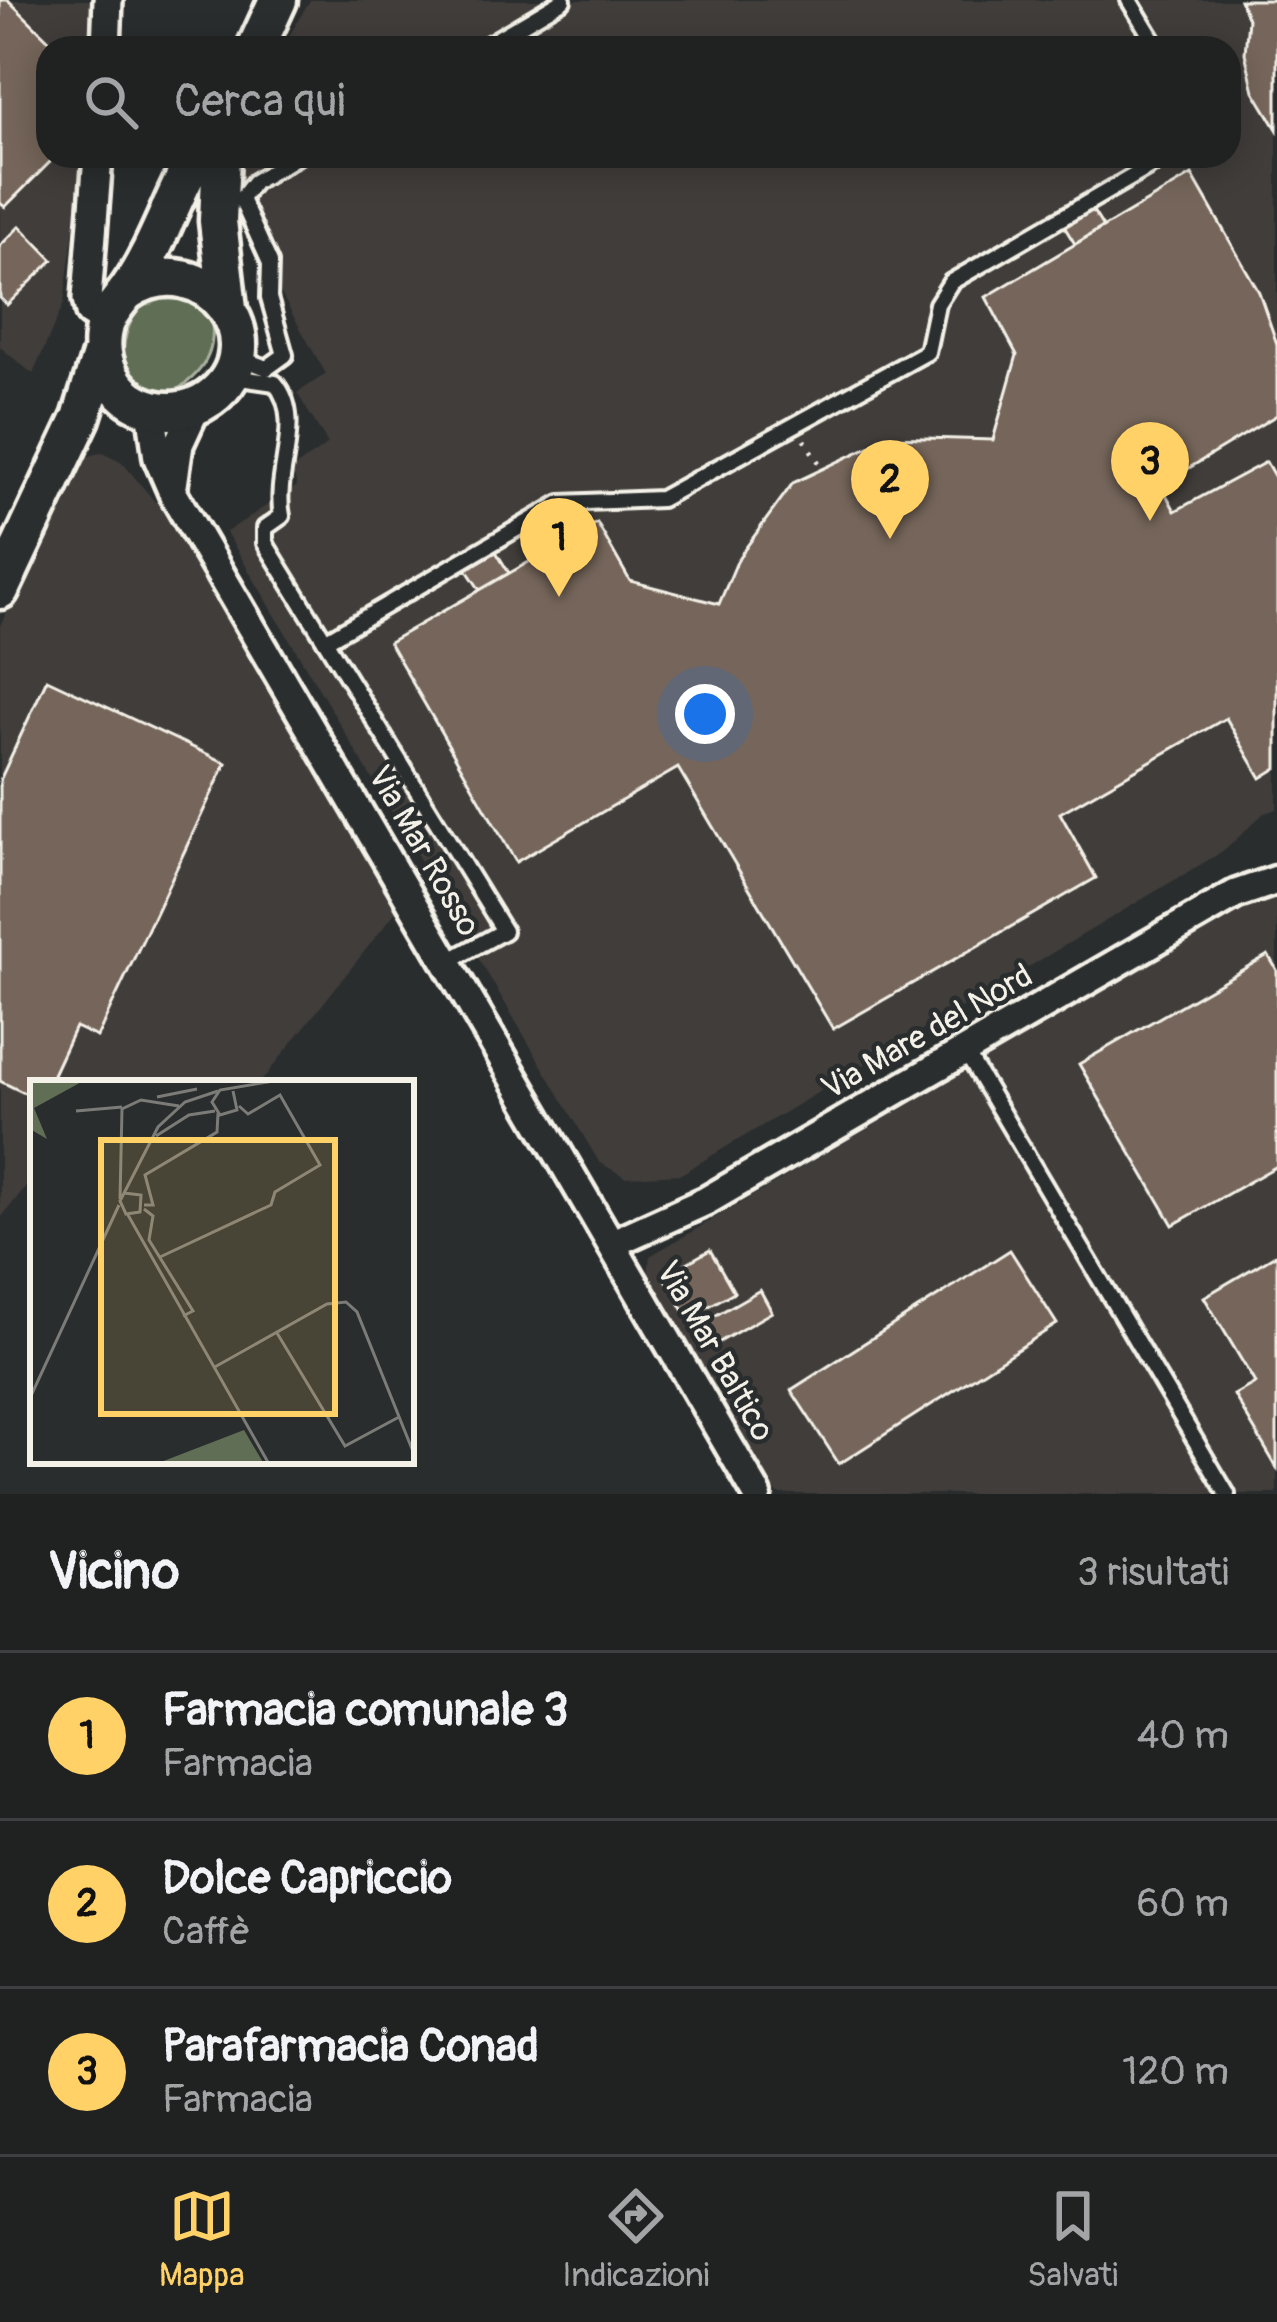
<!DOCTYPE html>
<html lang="it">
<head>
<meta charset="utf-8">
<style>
  :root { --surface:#202222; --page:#2d2f2f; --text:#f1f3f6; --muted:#a2a4a5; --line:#3d3f40; --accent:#ffd166 }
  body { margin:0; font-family:Pangolin,sans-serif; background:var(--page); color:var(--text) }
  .you { position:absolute; left:705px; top:714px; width:42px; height:42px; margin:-30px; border:9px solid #fff; border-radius:50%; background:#1a73e8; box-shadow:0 0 0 18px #1a73e833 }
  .badge { display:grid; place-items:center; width:78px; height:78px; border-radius:50%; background:var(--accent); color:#111; font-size:39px; font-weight:700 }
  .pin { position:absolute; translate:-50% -99px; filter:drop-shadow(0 3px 6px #0008) }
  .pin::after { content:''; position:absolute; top:63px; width:42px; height:36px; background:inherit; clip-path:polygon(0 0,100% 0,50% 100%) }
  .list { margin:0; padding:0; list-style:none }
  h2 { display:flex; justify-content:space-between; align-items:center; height:156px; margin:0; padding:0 48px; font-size:51px }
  h2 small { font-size:39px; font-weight:400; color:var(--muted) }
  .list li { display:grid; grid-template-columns:78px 1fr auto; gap:36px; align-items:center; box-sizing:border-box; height:168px; padding:0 48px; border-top:3px solid var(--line) }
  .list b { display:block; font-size:45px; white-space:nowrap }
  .list p { margin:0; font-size:39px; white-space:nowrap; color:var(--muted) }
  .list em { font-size:39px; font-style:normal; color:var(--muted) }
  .icon { flex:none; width:66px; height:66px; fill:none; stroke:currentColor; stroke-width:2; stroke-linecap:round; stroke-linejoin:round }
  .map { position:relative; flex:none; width:1277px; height:1494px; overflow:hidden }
  .search { position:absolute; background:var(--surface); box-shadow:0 6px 30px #0003; left:36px; right:36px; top:36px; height:132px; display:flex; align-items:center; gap:30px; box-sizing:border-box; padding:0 42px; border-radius:36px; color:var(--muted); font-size:45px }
  .sheet { height:660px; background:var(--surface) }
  nav { display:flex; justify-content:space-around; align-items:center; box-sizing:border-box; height:168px; border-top:3px solid var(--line); background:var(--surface); font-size:33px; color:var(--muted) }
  nav a { display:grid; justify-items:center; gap:6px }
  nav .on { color:var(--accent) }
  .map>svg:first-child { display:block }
  .built { fill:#403e3b }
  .green { fill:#616e56; stroke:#aab09f; stroke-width:3 }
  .building { fill:#74655a; stroke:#f4f1e8; stroke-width:3 }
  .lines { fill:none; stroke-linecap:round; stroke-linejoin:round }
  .service-casing { stroke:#f4f1e8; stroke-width:22 }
  .minor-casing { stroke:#f4f1e8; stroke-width:36 }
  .secondary-casing { stroke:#f4f1e8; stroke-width:45 }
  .path { stroke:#f4f1e8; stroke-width:4.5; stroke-dasharray:3 9; stroke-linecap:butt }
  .service { stroke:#2a2d2e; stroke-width:14 }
  .minor { stroke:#2a2d2e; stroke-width:27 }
  .secondary { stroke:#2a2d2e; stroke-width:36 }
  .labels { text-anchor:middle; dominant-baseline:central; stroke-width:9; stroke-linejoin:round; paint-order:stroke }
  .street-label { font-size:33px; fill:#f4f1e8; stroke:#2a2d2e }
  .inset-road { fill:none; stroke:#7b7b78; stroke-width:3 }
  .view { fill:#ffd166; fill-opacity:0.15; stroke:#ffd166; stroke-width:6 }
  .inset-edge { fill:none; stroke:#f4f1e8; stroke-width:6 }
</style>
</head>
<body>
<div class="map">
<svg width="1277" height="1494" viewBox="0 0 1277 1494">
  <rect width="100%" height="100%" fill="#2a2d2e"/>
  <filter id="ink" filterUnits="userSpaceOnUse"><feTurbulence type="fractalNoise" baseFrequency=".00833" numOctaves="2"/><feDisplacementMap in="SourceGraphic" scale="24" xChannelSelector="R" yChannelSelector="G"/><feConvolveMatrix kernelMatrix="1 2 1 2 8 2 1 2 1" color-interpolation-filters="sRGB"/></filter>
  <g filter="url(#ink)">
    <path class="built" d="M0,0H91V48H48V156H83L64,303L33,374L0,347Z
      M310,0H1277V809L1264,813L1225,850L681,1174L625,1177L599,1162L226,532L297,486L292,469L328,444L297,393L326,374L230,203L232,156H1229V48H282Z
      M103,452L122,462L165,514L398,909L260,1083H33V1178L0,1219V626L79,459Z
      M1277,899V1494H778L648,1275L650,1256L1237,913Z"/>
    <path class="green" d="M179,291L210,312C219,351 203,375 170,394C116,393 113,342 141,305Z"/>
    <path class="building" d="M0,0H8L57,48H48V156H56L5,207L0,203Z
      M1240,0H1277V129L1254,91L1245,53L1248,19Z
      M1192,175L1259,292L1277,344V415L1161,485L1175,511L1266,462L1277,481V768L1261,778L1226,718L1060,813L1096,878L833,1029L678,768L516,862L389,642L597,523L630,581L719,604L739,557L793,483L890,437L993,440L1017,355L986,297Z
      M1090,206L1103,227L1075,244L1062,223Z
      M20,226L53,260L7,305L0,298V246Z
      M495,550L509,573L480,590L466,569Z
      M47,679L226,763L97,1037L75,1027L49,1083H33V1097L0,1081V780Z
      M1268,955L1277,970V1166L1173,1225L1079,1064Z
      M710,1250L734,1292L688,1318L664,1276Z
      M1010,1250L1057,1324L839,1464L791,1390Z
      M1277,1254V1468L1234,1395L1255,1383L1204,1297Z
      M760,1290L772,1312L716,1344L704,1322Z"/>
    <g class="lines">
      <defs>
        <path id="service" d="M1129,0L1158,48
          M482,48L563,0
          M237,357L267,368L285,355L269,298L270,263L241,199L254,182L298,156
          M233,377L275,383C306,420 273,473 282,516L265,528V543L504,931L447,962
          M325,641L561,503L661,499L927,352L937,304L951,282L1168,156
          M965,1051L1227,1494"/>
        <path id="minor" d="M106,48L108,0
          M98,156L87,299L90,313L105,322
          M151,409L158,458L174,495L757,1494
          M173,485L179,444L197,405
          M611,1244L706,1201L1236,894L1277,880"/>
        <path id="secondary" d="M256,48L278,0
          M221,156L218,221L228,309
          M128,291C206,241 280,346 210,398C189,413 162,415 139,404C114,392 99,363 103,335C105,314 118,304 129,288C157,248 172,198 196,156
          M0,590L81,418L102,352"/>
      </defs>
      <use href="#service" class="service-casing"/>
      <use href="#minor" class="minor-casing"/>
      <use href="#secondary" class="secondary-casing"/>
      <path class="path" d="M804,440L822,467"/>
      <use href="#service" class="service"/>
      <use href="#minor" class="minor"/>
      <use href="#secondary" class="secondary"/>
    </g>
  </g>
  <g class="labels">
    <g class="street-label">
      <text transform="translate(424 851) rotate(60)">Via Mar Rosso</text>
      <text transform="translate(927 1032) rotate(-30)">Via Mare del Nord</text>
      <text transform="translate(715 1351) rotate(60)">Via Mar Baltico</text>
    </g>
  </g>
  <g transform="translate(30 1080)">
    <rect width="384" height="384" fill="#2a2d2e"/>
    <path d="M0,0H55L4,28L17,59L0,49ZM214,350L234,384H129L131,382Z" fill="#616e56"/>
    <path class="inset-road" d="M203,11L207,30L190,35L182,22L190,10L250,0M127,17L167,9M46,31L92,27M126,56L159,35L185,31M94,113L111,115L110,132L96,134L90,121L128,47L155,22L188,11M90,119L92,29L111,20L149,26M114,125H123L115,95L187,52L188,33M114,129L123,136L119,160L163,231L153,236M98,135L239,384M130,177L241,125L245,112L290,85L250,15L218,34L209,26M247,253L315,366L369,337M183,288L297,224L316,222L327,232L384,374M0,318L89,125"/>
    <path class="view" d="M71,60H305V334H71Z"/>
    <rect width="384" height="384" class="inset-edge"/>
  </g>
</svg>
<div class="you"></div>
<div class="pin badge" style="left:559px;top:597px">1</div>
<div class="pin badge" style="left:890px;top:539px">2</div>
<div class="pin badge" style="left:1150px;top:521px">3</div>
<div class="search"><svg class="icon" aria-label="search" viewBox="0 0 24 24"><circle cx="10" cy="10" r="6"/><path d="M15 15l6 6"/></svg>Cerca qui</div>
</div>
<section class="sheet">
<h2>Vicino<small>3 risultati</small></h2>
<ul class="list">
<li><span class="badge">1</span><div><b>Farmacia comunale 3</b><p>Farmacia</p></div><em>40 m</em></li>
<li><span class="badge">2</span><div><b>Dolce Capriccio</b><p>Caffè</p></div><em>60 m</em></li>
<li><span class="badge">3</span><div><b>Parafarmacia Conad</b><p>Farmacia</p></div><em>120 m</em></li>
</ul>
</section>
<nav>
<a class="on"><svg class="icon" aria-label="map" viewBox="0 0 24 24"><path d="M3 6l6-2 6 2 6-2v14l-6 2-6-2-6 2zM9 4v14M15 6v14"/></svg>Mappa</a>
<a><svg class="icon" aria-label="directions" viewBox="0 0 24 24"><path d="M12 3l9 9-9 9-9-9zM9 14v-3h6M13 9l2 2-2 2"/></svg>Indicazioni</a>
<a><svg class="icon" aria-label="saved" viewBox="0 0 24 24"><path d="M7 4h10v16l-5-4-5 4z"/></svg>Salvati</a>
</nav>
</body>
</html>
